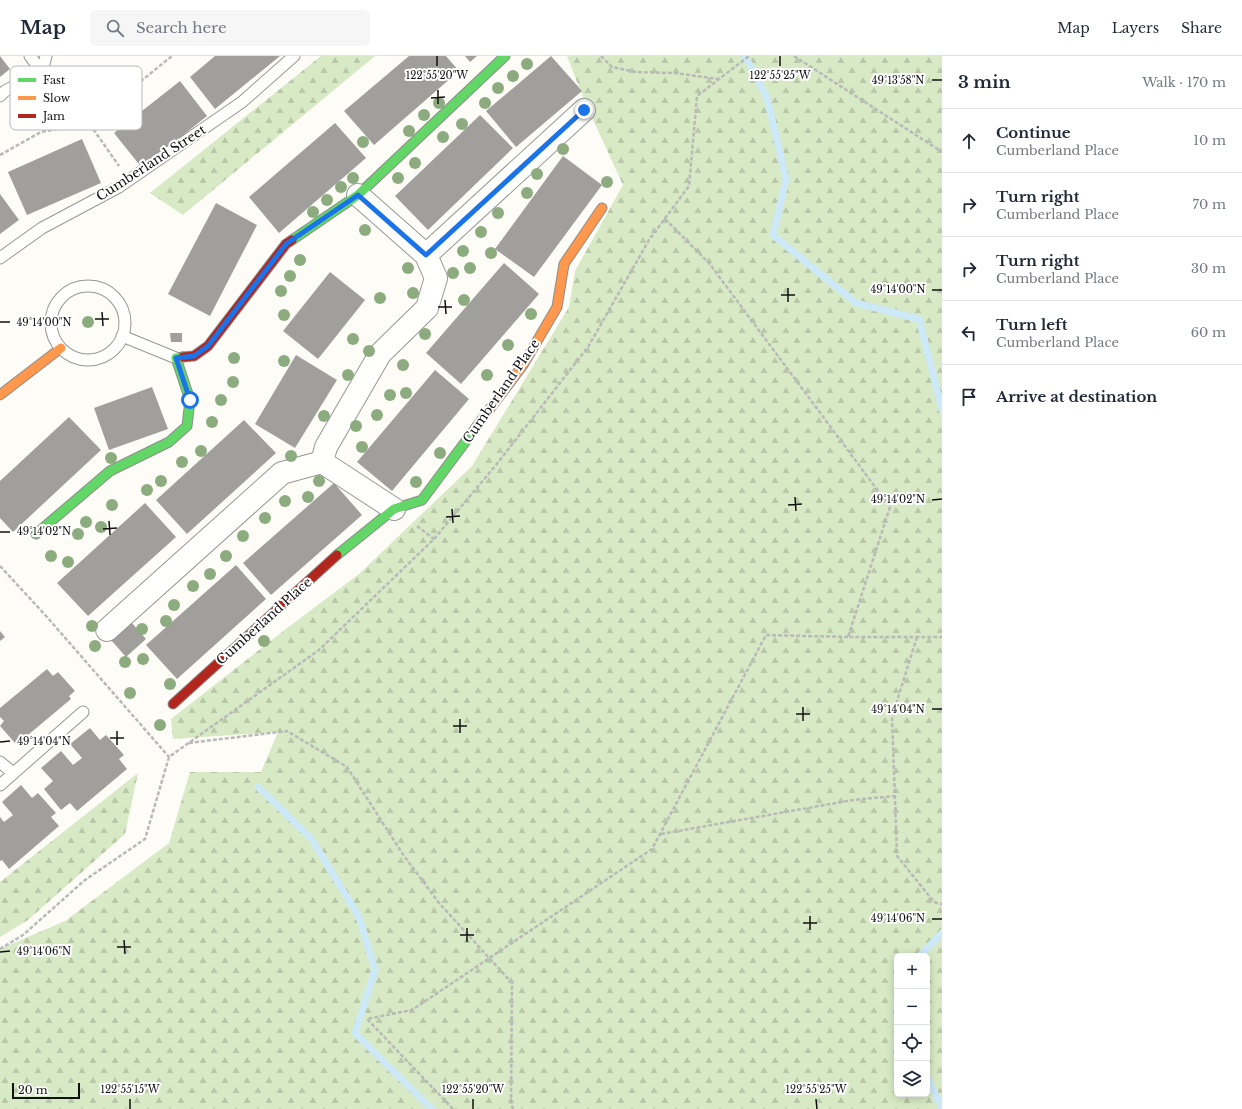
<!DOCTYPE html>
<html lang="en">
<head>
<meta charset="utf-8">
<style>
  :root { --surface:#fff; --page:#f6f6f7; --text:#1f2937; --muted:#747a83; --line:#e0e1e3 }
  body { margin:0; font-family:"Libre Baskerville",serif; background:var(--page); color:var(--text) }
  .controls { position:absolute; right:12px; bottom:12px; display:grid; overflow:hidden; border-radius:6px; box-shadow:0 2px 10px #0003 }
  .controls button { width:36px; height:36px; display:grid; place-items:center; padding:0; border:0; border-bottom:1px solid var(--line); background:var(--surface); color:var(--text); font:20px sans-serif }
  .scale { position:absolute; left:12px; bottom:10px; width:68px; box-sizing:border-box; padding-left:4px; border:2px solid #111; border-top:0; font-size:11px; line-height:14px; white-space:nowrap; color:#111; -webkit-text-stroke:3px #fff; paint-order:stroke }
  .stop { position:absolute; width:12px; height:12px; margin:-9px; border:3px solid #1a73e8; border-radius:50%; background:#fff }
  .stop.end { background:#1a73e8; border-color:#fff; box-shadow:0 1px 4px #0008 }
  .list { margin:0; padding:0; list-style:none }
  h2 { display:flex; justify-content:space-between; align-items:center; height:52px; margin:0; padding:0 16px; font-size:17px }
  h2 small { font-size:13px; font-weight:400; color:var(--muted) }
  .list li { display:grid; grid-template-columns:26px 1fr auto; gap:12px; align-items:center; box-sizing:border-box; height:64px; padding:0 16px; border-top:1px solid var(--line) }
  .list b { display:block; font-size:15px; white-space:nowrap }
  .list p { margin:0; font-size:13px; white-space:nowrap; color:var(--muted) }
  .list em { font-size:13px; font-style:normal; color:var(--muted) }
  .icon { flex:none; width:22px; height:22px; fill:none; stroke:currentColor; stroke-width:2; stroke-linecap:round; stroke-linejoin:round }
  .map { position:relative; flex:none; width:942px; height:1053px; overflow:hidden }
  header { display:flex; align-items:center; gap:24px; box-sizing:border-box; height:56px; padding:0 20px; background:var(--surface); border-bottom:1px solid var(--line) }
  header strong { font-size:19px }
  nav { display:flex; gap:22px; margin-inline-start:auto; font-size:14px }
  .search { width:280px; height:36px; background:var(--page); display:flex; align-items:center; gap:10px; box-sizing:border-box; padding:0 14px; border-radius:6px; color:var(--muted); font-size:15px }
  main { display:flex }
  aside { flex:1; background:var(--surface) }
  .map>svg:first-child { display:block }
  .forest { fill:url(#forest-firs); fill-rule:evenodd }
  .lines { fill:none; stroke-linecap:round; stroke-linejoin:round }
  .stream { stroke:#cde8f7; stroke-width:7 }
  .building { fill:#a19f9c }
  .lane-casing { stroke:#979795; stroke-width:13 }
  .street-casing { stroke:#979795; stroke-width:24 }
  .fast-casing { stroke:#8e8d8b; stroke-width:11 }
  .slow-casing { stroke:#8e8d8b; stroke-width:11 }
  .jam-casing { stroke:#8e8d8b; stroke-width:11 }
  .path { stroke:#b9b9b8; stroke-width:2.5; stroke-dasharray:4 2; stroke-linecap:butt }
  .lane { stroke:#fffffe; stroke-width:11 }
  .street { stroke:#fffffe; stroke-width:22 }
  .fast { stroke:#63d668; stroke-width:9 }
  .slow { stroke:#ff974d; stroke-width:9 }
  .jam { stroke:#b3261e; stroke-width:9 }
  .tree { fill:#8cac80 }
  .route { stroke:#1a73e8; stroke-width:5 }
  .ticks { fill:none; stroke:#111; stroke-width:1.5 }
  .labels { text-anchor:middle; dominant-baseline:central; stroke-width:4; stroke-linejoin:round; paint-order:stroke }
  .street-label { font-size:13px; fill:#111; stroke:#fff }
  .key { fill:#fff; stroke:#b8b8b8; stroke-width:1 }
  .key-label { font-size:11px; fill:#111 }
  .ticks-label { font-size:10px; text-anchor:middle; fill:#111; stroke:#fff; stroke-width:4; stroke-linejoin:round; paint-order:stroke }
</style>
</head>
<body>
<header>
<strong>Map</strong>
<div class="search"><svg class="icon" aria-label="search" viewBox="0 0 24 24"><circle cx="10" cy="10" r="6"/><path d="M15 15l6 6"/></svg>Search here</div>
<nav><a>Map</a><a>Layers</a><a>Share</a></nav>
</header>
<main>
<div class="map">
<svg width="942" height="1053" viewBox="0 0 942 1053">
  <defs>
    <pattern id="forest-firs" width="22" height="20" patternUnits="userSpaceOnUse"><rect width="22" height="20" fill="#d8eac5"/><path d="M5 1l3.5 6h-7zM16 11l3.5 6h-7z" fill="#b8c8a8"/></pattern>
  </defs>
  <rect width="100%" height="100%" fill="#fdfcf7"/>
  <path class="forest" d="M321,0H375L183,159L150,137Z
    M567,0H942V1053H0V893L65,865L169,787L190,716H261L278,676L173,683L171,663L282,576L359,518L472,410L569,251L575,215L623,129L584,44ZM897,900H927V1038H897Z
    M138,717L125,778L28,864L0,881V826Z"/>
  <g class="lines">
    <path class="stream" d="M745,0L767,42L786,123L773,179L856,247L919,263L942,354
      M258,731L311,782L359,861L375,914L355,977L432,1053
      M920,900L942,877
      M927,1021L942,1052"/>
  </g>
  <path class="building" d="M0,0L10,13L0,21Z
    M215,0H280L215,53L190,21Z
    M409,0H446L459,15L374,89L344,55Z
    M465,0H477L470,6Z
    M551,0L582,35L516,91L486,55Z
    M180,25L207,60L142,112L114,77Z
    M480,59L513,92L428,174L395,140Z
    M335,67L366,102L279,177L249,141Z
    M82,83L101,127L27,159L8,116Z
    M563,100L602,129L534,221L495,193Z
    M0,138L19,164L0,178Z
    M216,147L257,169L210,260L168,238Z
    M504,207L539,238L461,328L426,297Z
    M330,216L365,244L318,303L283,275Z
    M170,277H182V286H171Z
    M296,299L337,324L295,392L255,368Z
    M435,314L469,343L392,435L357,406Z
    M152,331L168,373L109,394L94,352Z
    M69,361L101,394L13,476L0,462V425Z
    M244,364L276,397L187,478L156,444Z
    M334,427L362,459L271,539L243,507Z
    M145,447L176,481L88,560L57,527Z
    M236,509L266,543L177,623L146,589Z
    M131,566L146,583L126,601L111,584Z
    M0,575L5,581L0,585Z
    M47,613L53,620L58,616L75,635L69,640L71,643L22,684L21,682L15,687L0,670L4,665L0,661V652Z
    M90,672L100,684L106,679L124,699L119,703L127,713L77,755L70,747L61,754L44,733L53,725L41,712L61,695L73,709L82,702L70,688Z
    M21,729L32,742L38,737L56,757L51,761L59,770L9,813L2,804L0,805V761L4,766L13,759L2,746Z"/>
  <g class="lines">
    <defs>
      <path id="lane" d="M30,0L42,16
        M0,40L5,35L42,16L46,0
        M0,202L42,172L119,131L242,46L294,0
        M51 267a37 37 0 1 1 74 0a37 37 0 1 1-74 0Z
        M122,280L176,302
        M0,706L13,717
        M0,729L83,656"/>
      <path id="street" d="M426,199L584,54
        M322,406L326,391L380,298L427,252L436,222L426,199L358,139
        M107,574L282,417L322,406L394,453"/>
      <path id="fast" d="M292,184L358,139L505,0
        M36,478L110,415L169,386L187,370L190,344L176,302L183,301
        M337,499L394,453L422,444L486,358"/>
      <path id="slow" d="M0,339L61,292
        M486,358L523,309L557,251L564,208L602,152"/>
      <path id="jam" d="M183,301L194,300L208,290L286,188L292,184
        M173,648L337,499"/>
    </defs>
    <use href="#lane" class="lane-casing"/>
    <use href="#street" class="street-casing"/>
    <use href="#fast" class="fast-casing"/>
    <use href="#slow" class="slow-casing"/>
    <use href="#jam" class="jam-casing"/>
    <path class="path" d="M601,0L612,11L636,16L675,17L718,23
      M794,0L942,96
      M53,29L89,67L119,110
      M0,99L41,76L89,67L172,0
      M665,163L709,207L890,451L848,581H942
      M417,470L434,483
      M0,510L47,561L169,701
      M917,581L892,661L897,800L934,846L942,848
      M189,687L287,675L347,711L402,797L439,847L512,927L511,1046L513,1053
      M661,778L853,744L895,740
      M0,893L23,879L85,824L145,783L169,701L319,594L434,483L496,409L588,291L649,184L689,130L697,40L749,0
      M453,1053L367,963L412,954L652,793L766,579L848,581"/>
    <use href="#lane" class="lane"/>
    <use href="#street" class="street"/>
    <use href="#fast" class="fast"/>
    <use href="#slow" class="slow"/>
    <use href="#jam" class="jam"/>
  </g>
  <g class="tree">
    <circle cx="527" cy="8" r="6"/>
    <circle cx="513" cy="20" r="6"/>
    <circle cx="498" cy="32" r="6"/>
    <circle cx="439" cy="47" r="6"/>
    <circle cx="485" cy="47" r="6"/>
    <circle cx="424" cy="59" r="6"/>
    <circle cx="462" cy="68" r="6"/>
    <circle cx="409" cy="75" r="6"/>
    <circle cx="443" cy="81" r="6"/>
    <circle cx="363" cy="86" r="6"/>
    <circle cx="563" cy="93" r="6"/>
    <circle cx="415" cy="107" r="6"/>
    <circle cx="537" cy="118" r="6"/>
    <circle cx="353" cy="122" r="6"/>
    <circle cx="398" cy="122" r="6"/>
    <circle cx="607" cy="126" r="6"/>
    <circle cx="341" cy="131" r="6"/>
    <circle cx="527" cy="137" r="6"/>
    <circle cx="327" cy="144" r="6"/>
    <circle cx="313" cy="156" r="6"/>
    <circle cx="498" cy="157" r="6"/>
    <circle cx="365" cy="174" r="6"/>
    <circle cx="481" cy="176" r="6"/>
    <circle cx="463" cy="195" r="6"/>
    <circle cx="491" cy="197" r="6"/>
    <circle cx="300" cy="204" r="6"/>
    <circle cx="408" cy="212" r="6"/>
    <circle cx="470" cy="212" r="6"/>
    <circle cx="453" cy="217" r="6"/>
    <circle cx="290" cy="220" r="6"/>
    <circle cx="281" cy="235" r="6"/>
    <circle cx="413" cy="237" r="6"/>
    <circle cx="380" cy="242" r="6"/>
    <circle cx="464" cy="244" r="6"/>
    <circle cx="531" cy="258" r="6"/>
    <circle cx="284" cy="259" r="6"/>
    <circle cx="88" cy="266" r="6"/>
    <circle cx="425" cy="278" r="6"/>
    <circle cx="353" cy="283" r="6"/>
    <circle cx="508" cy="289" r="6"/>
    <circle cx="369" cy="295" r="6"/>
    <circle cx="234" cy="302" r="6"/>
    <circle cx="284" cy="305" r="6"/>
    <circle cx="403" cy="309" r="6"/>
    <circle cx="348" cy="319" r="6"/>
    <circle cx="487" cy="319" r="6"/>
    <circle cx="233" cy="326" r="6"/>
    <circle cx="406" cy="337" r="6"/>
    <circle cx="390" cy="339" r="6"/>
    <circle cx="221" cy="344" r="6"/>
    <circle cx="377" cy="359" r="6"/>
    <circle cx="324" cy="360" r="6"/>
    <circle cx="212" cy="366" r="6"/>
    <circle cx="356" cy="370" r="6"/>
    <circle cx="362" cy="391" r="6"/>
    <circle cx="201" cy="395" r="6"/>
    <circle cx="440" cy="397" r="6"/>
    <circle cx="291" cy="400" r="6"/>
    <circle cx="111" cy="402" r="6"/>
    <circle cx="182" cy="406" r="6"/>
    <circle cx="161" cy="425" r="6"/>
    <circle cx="319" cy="425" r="6"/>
    <circle cx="416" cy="426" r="6"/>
    <circle cx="147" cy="434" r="6"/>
    <circle cx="308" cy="441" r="6"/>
    <circle cx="285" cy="445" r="6"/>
    <circle cx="112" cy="449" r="6"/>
    <circle cx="265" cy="462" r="6"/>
    <circle cx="86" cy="466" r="6"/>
    <circle cx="101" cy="471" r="6"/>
    <circle cx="78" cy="478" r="6"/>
    <circle cx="243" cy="480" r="6"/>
    <circle cx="51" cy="500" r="6"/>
    <circle cx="226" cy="500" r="6"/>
    <circle cx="68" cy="506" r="6"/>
    <circle cx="210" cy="518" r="6"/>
    <circle cx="193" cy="530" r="6"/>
    <circle cx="174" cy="549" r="6"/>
    <circle cx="166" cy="565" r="6"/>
    <circle cx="92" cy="570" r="6"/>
    <circle cx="142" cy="573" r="6"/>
    <circle cx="264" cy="585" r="6"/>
    <circle cx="95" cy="590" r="6"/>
    <circle cx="143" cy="603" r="6"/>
    <circle cx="125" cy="606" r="6"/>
    <circle cx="170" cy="628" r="6"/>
    <circle cx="130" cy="637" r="6"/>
    <circle cx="160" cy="669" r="6"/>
  </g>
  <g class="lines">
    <path class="route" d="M190,344L176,302L194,300L208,290L286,188L358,139L426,199L584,54"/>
  </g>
  <path class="ticks" d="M437,0V10M780,0V10M932,24H942M438,34V48M431,42L445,41M788,232V246M932,234H942M781,239H795M445,244L446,258M438,251H452M102,256L103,270M95,263H109M0,266H10M795,441L796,455M932,444L942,443M788,449L802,448M452,453L453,467M446,461L460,460M109,465L110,479M103,473L117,472M0,476H10M803,651V665M932,653H942M796,658H810M460,663V677M453,670H467M117,675V689M110,682H124M0,686L10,685M810,860V874M932,863H942M803,867H817M467,872V886M460,879H474M124,884L125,898M117,891H131M0,896L10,895M130,1043V1053M473,1043V1053M816,1043L817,1053"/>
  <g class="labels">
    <g class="street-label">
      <text transform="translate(151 107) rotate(-33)">Cumberland Street</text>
      <text transform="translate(501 335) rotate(-55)">Cumberland Place</text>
      <text transform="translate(264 565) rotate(-42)">Cumberland Place</text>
    </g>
  </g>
  <rect x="10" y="10" width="132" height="64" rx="6" class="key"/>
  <rect x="18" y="22" width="18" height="4" fill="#63d668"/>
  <rect x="18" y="40" width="18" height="4" fill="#ff974d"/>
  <rect x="18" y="58" width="18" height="4" fill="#b3261e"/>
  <g class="key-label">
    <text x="43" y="28">Fast</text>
    <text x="43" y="46">Slow</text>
    <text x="43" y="64">Jam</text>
  </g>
  <g class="ticks-label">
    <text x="437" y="23">122°55'20"W</text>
    <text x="780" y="23">122°55'25"W</text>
    <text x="898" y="28">49°13'58"N</text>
    <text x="898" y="237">49°14'00"N</text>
    <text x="44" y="270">49°14'00"N</text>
    <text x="898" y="447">49°14'02"N</text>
    <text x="44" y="479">49°14'02"N</text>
    <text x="898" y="657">49°14'04"N</text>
    <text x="44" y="689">49°14'04"N</text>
    <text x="898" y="866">49°14'06"N</text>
    <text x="44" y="899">49°14'06"N</text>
    <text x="130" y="1037">122°55'15"W</text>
    <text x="473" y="1037">122°55'20"W</text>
    <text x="816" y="1037">122°55'25"W</text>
  </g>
</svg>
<div class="controls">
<button>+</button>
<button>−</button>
<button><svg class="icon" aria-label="locate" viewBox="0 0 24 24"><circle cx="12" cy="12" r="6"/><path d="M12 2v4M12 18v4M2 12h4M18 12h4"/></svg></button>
<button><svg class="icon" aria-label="layers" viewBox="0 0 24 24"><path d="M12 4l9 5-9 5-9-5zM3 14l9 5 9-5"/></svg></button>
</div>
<div class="scale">20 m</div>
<div class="stop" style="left:190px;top:344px"></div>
<div class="stop end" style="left:584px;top:54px"></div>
</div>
<aside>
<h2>3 min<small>Walk · 170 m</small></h2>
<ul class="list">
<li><svg class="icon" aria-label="ahead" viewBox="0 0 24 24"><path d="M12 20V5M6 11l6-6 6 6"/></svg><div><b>Continue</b><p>Cumberland Place</p></div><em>10 m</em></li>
<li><svg class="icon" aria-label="right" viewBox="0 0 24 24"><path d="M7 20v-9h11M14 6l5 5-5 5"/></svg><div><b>Turn right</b><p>Cumberland Place</p></div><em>70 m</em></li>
<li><svg class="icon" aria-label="right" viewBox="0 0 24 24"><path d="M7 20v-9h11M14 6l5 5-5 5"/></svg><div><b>Turn right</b><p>Cumberland Place</p></div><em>30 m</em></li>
<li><svg class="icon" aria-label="left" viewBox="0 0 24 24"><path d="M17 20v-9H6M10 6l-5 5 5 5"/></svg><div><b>Turn left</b><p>Cumberland Place</p></div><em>60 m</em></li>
<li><svg class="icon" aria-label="arrive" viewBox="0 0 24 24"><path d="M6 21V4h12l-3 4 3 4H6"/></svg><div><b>Arrive at destination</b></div></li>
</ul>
</aside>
</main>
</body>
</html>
